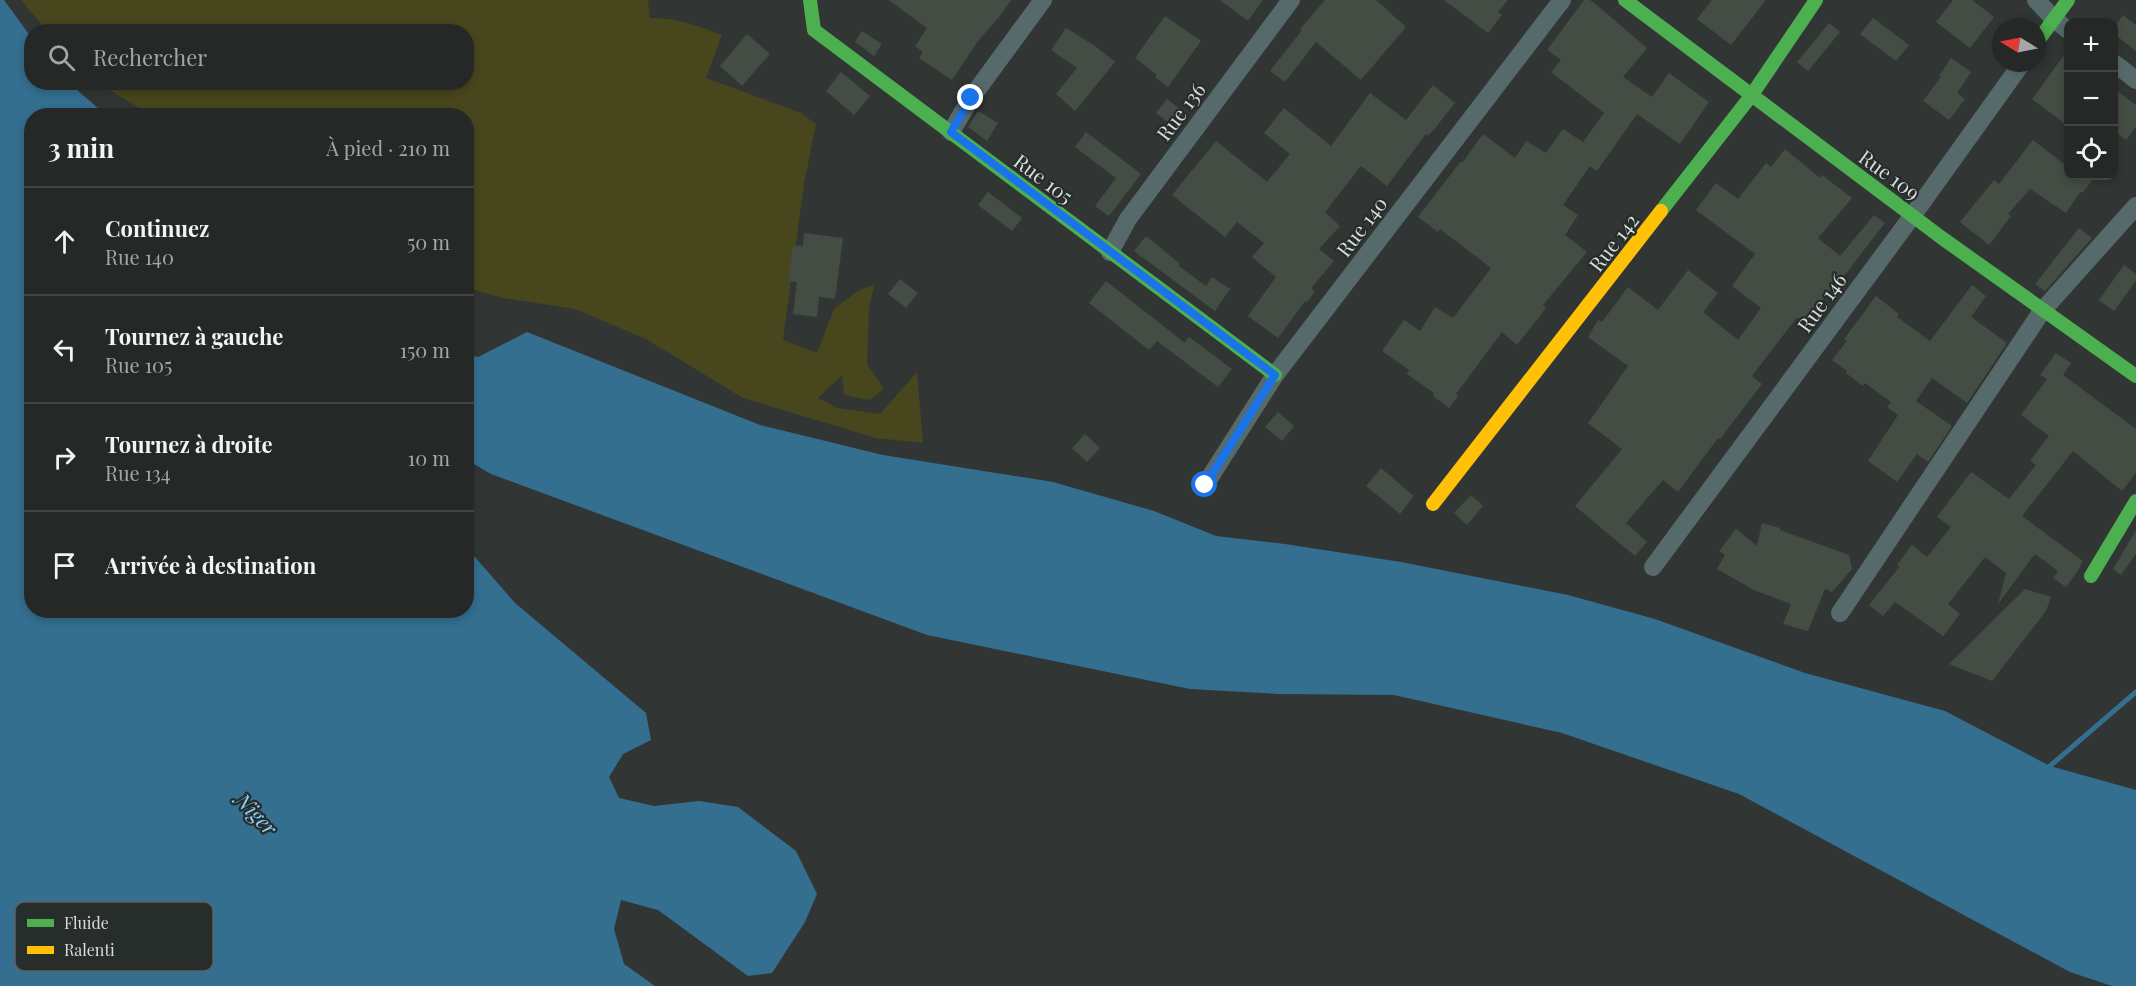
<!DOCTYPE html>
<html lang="fr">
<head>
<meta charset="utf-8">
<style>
  :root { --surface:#252827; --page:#313433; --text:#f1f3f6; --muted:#a3a6a7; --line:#424444 }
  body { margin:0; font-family:"Playfair Display",serif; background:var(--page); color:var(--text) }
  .controls { position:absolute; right:18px; top:18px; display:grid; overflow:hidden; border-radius:12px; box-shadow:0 3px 9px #0003 }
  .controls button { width:54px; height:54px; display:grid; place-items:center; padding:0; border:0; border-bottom:2px solid var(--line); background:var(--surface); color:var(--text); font:30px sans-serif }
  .compass { position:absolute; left:1992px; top:18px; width:54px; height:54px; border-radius:50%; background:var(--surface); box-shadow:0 3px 9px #0003; rotate:280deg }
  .stop { position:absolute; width:18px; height:18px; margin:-14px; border:4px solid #1a73e8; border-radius:50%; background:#fff }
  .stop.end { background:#1a73e8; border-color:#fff; box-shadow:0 2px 6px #0008 }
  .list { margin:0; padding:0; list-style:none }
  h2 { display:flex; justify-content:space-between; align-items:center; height:78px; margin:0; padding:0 24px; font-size:26px }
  h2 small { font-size:20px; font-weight:400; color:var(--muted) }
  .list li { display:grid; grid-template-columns:39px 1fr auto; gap:18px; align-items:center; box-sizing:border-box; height:108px; padding:0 24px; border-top:2px solid var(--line) }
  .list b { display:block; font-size:22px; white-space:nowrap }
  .list p { margin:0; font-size:20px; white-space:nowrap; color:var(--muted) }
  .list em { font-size:20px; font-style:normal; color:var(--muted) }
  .icon { flex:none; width:33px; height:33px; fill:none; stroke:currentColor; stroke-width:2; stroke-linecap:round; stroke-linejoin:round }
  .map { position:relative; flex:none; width:2136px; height:986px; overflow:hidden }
  .search { position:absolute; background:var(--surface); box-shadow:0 3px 9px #0003; left:24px; top:24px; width:450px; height:66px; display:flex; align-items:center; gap:15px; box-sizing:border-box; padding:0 21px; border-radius:24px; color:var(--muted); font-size:22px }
  .panel { position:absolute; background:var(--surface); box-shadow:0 3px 9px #0003; left:24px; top:108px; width:450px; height:510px; border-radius:24px }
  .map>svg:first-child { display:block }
  .green { fill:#47461d }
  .water { fill:#346f90 }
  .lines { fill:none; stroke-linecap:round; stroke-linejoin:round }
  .stream { stroke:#346f90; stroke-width:5 }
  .building { fill:#444d43 }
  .street { stroke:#566a6c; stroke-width:18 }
  .fast { stroke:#4caf50; stroke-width:14 }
  .slow { stroke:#ffc107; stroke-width:14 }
  .route { stroke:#1a73e8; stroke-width:8 }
  .labels { text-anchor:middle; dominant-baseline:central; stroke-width:4.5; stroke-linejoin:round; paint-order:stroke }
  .street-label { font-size:20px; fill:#d9dddc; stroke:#262d2a }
  .water-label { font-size:21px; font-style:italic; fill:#87cff9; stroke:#262d2a }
  .key { fill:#262d2a; stroke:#5c625f; stroke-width:1.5 }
  .key-label { font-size:16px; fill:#d9dddc }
</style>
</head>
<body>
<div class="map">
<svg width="2136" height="986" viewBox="0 0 2136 986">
  <rect width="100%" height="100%" fill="#313634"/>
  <path class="green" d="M21,0H648L650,18C675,17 699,26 722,35L706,78L801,113L816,124L804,184L783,340L817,353L834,309L859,290L874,285L869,309L867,364L884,389L870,400L844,395L842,375L818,398L837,408L880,414L917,372L923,443L876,438L743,398L646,339L575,309L503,298L467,288L466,116L151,115L98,83L466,82V32L47,31Z"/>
  <path class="water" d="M0,0H4L31,37L32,82L69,83L106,115L32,116V610H466L467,548L515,603L646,713L651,740L623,754L609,777L619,798L654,806L699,801L738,807L796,851L817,894L805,922L772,973L748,976L658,910L621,900L614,929L624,964L655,986H0Z
    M527,332L760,425L883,455L1053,482L1154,511L1216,536L1285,544L1401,562L1568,595L1655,619L1805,673L1945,711L2050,766L2136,790V986H2112L2070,972L1739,794L1562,733L1394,695L1279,694L1190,689L927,635L491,474L467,460V354L478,357Z"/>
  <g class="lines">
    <path class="stream" d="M2052,771L2050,766L2136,692"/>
  </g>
  <path class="building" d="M889,0H1011L999,17L978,41L952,80L919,58L923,52L915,46L927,28Z
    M1220,0H1263L1248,21Z
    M1325,0H1376L1406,27L1361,80L1316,42L1285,82L1270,71L1302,30L1300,29Z
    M1444,0H1508L1498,12L1502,15L1488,33Z
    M1584,0H1590L1598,6L1647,48L1623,77L1652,97L1669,73L1709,102L1680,144L1637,114L1597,171L1590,166L1563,205L1578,215L1565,235L1587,252L1543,305L1546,308L1517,345L1502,332L1456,394L1458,396L1449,408L1433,396L1434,393L1407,374L1409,370L1382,351L1404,320L1420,331L1435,307L1453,318L1491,268L1440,229L1438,232L1418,217L1461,161L1462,163L1483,134L1515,158L1526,141L1546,153L1563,129L1583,142L1604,113L1551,72L1561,60L1547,50Z
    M1712,0H1766L1731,45L1697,19Z
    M1953,0H1972L1994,17L1970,48L1936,22Z
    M2123,15L2136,25V51L2114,34V28Z
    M1165,16L1201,41L1168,87L1155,77L1157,75L1135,58Z
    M1873,18L1909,45L1896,61L1860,34Z
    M1829,23L1840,32L1808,71L1797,62Z
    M1066,28L1095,46L1115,62L1075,111L1056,94L1077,68L1051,50Z
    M862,31L882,44L874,56L855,42Z
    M747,34L770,54L742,86L720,66Z
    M2068,50V126L2032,99Z
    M1951,58L1971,72L1957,93L1965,99L1949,120L1923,101L1941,77L1939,76Z
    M841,72L870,96L854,115L826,91Z
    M1433,85L1455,103L1436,127L1428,136L1426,134L1387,186L1361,166L1325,212L1340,226L1319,249L1334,261L1311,288L1315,292L1306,303L1305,301L1278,338L1248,316L1276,277L1252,257L1264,243L1237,222L1225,237L1172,195L1216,141L1267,182L1290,154L1264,133L1284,108L1331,146L1370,93L1406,120Z
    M2114,89L2136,105V127L2126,140L2114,131Z
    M1167,99L1186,114L1175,128L1156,113Z
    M978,111L998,123L987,141L968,127Z
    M1086,132L1141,174L1109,216L1095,206L1116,178L1075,147Z
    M2033,140L2068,167V176H2096L2082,193L2080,192L2066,213L2030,189L2008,214L2011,216L1989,245L1960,222L1994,180L1999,184Z
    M1785,149L1820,178L1822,175L1852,198L1818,238L1840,256L1874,215L1885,223L1844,276L1842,275L1804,323L1797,317L1752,376L1762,384L1720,439L1718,438L1678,492L1663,480L1626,523L1647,542L1635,556L1575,506L1622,449L1588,423L1628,366L1588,337L1598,320L1602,322L1628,287L1658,310L1688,270L1718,293L1703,312L1738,340L1761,308L1732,286L1755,254L1696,210L1716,183L1738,199L1766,163L1771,167Z
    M988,192L1022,218L1012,231L978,205Z
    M2079,228L2092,238L2045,291L2035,284Z
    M804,233L843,238L835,299L819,297L817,317L793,314L797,282L788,281L793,245L803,246Z
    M1146,236L1180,264L1179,266L1206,286L1212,277L1230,289L1215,311L1134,251Z
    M2124,265L2136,274V281L2114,311L2099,300Z
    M900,279L918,293L906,308L888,294Z
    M1106,281L1185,343L1189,337L1232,369L1218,387L1157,341L1149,350L1089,303Z
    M1972,285L1986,296L1971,317L2007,343L1967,403L1932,378L1916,401L1952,426L1928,462L1917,454L1897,482L1868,461L1898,415L1887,407L1891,402L1865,383L1863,386L1846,373L1847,371L1832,360L1847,341L1844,339L1876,296L1899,314L1897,317L1930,341Z
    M2056,353L2071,363L2063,375L2136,429V473L2122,491L2073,451L2022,516L2083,561L2077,572L2066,587L2053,578L2058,571L2035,554L1998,604L2006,573L1985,557L1948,604L1960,614L1943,636L1895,602L1883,616L1869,605L1900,566L1897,565L1912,545L1927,557L1951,527L1937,517L1971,472L2009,499L2036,465L2030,461L2049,436L2021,415L2047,379L2040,375Z
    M1278,412L1294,426L1282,441L1265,427Z
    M1085,434L1100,448L1087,462L1072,448Z
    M1381,468L1414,496L1400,514L1366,486Z
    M1471,495L1483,506L1467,525L1454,513Z
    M1762,523L1780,528V530L1849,555L1852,569L1832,592L1825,589L1808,631L1783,624L1791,604L1754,590L1717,569L1725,555L1719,551L1736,529L1757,546Z
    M2136,530V554L2121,575L2113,569Z
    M2025,589L2051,597L2046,611L1992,681L1949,664Z"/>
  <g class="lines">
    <path class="street" d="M2036,0L2054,19L2068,30
      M2114,63L2136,80
      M951,132L971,98L1043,0
      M1110,252L1128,219L1291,0
      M1205,485L1275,375L1562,0
      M1653,567L1913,215L2022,63
      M1840,613L2042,311L2136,206"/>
    <path class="fast" d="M810,0L814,30L1275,375
      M1625,0L1942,238L2136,376
      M2037,42L2068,0
      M1661,211L1751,96L1816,0
      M2091,576L2136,501"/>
    <path class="slow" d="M1433,504L1661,211"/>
  </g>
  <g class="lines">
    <path class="route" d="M971,98L951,132L1275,375L1205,485"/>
  </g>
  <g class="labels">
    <g class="street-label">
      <text transform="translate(1180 111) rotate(-53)">Rue 136</text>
      <text transform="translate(1890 174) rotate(36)">Rue 109</text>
      <text transform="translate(1044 178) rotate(37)">Rue 105</text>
      <text transform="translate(1361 226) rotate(-53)">Rue 140</text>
      <text transform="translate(1613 242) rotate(-52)">Rue 142</text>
      <text transform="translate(1821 302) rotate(-54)">Rue 146</text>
    </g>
    <g class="water-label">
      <text transform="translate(257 813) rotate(46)">Niger</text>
    </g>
  </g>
  <rect x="15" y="902" width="198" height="69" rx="9" class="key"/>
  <rect x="27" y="919" width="27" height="8" fill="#4caf50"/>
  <rect x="27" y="946" width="27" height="8" fill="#ffc107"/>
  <g class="key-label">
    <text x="64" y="929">Fluide</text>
    <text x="64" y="956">Ralenti</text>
  </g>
</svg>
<div class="controls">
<button>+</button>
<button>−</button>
<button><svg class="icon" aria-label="locate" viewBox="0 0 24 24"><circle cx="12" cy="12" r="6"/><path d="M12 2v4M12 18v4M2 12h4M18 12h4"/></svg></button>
</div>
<svg class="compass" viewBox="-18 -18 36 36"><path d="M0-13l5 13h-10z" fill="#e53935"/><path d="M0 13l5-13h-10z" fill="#a3a6a7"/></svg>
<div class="stop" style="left:1205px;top:485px"></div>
<div class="stop end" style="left:971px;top:98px"></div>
<div class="search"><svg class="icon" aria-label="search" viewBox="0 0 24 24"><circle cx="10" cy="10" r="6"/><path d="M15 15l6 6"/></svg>Rechercher</div>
<section class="panel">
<h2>3 min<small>À pied · 210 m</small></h2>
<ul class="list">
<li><svg class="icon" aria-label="ahead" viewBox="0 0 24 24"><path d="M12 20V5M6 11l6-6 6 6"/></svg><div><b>Continuez</b><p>Rue 140</p></div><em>50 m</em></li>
<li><svg class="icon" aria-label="left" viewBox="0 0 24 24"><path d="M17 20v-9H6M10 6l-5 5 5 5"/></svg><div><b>Tournez à gauche</b><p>Rue 105</p></div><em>150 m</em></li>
<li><svg class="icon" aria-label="right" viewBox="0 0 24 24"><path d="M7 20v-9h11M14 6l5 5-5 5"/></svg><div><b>Tournez à droite</b><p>Rue 134</p></div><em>10 m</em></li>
<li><svg class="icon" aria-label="arrive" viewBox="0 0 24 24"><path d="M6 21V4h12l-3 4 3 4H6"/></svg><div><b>Arrivée à destination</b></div></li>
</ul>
</section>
</div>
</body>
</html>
